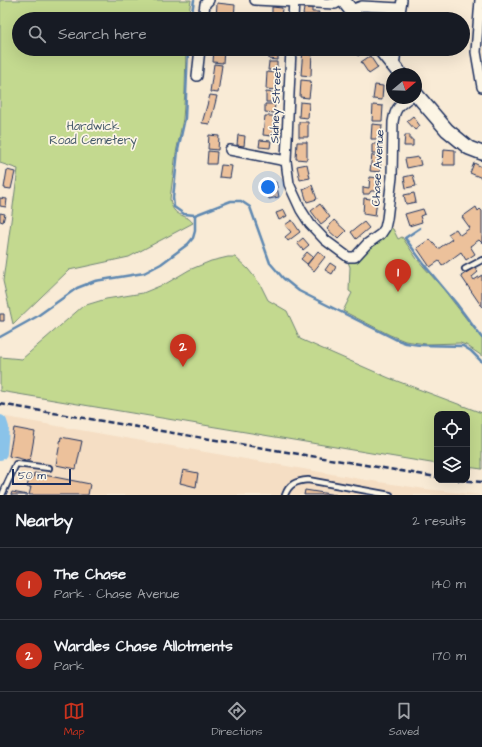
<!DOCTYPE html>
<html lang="en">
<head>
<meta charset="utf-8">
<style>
  :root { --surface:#171b24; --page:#20242c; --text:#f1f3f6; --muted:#9ea1a6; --line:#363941; --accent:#c8321e }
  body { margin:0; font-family:"Architects Daughter",sans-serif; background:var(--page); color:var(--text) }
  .controls { position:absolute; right:12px; bottom:12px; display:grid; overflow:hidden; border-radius:8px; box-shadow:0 4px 16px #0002 }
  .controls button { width:36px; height:36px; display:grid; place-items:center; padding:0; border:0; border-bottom:1px solid var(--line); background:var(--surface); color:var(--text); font:20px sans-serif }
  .compass { position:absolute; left:386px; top:68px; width:36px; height:36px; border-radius:50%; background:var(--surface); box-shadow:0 4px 16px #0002; rotate:71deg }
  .scale { position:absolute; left:12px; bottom:10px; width:59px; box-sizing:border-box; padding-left:4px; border:2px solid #1b2f5e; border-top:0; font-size:11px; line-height:14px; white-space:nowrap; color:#1b2f5e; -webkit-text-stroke:3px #fcf5e5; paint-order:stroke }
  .you { position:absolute; left:268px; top:187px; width:14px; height:14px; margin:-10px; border:3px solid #fff; border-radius:50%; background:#1a73e8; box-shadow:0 0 0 6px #1a73e833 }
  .badge { display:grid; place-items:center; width:26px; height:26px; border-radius:50%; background:var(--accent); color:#fff; font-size:13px; font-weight:700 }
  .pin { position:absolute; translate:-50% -33px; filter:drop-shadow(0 1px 2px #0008) }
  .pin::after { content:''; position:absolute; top:21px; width:14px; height:12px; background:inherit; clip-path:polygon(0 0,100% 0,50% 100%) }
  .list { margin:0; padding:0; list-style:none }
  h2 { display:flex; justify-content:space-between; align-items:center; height:52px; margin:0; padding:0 16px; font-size:17px }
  h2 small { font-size:13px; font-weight:400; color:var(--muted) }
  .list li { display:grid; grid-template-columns:26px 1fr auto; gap:12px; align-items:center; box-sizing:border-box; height:72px; padding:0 16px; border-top:1px solid var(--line) }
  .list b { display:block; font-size:15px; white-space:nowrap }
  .list p { margin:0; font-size:13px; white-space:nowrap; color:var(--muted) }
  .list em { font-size:13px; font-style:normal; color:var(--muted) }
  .icon { flex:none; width:22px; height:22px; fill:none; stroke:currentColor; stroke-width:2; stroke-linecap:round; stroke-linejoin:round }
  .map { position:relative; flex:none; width:482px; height:495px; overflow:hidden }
  .search { position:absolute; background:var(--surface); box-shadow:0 4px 16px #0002; left:12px; right:12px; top:12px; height:44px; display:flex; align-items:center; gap:10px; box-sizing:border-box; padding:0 14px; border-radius:22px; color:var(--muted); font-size:15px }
  .sheet { height:196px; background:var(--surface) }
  nav { display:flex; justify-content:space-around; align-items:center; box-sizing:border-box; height:56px; border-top:1px solid var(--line); background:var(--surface); font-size:11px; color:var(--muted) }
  nav a { display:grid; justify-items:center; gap:2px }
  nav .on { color:var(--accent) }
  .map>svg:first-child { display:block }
  .built { fill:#f5dec4 }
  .green { fill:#c3d98f; stroke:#6f8476 }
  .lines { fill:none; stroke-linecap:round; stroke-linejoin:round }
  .stream { stroke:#5e88b1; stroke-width:2.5 }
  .river { stroke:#8ac3e9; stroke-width:14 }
  .building { fill:#ecc19b; stroke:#1b2f5e }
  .lane-casing { stroke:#1b2f5e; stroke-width:8 }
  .street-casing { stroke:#1b2f5e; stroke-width:12 }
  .secondary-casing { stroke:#1b2f5e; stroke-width:16 }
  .lane { stroke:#fcf5e5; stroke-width:4.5 }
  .street { stroke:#fcf5e5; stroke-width:9 }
  .secondary { stroke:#fcf5e5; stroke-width:13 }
  .rail { stroke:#1b2f5e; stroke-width:2.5; stroke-dasharray:6 3; stroke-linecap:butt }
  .labels { text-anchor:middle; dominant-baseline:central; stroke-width:3.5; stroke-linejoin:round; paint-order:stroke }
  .street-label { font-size:12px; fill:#1b2f5e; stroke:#fcf5e5 }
  .park-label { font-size:12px; fill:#455a6a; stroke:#fcf5e5 }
</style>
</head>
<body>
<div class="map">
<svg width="482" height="495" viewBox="0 0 482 495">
  <rect width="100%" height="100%" fill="#f9ebd6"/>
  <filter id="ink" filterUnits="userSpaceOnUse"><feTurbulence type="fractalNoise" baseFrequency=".025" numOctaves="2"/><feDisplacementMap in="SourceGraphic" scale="8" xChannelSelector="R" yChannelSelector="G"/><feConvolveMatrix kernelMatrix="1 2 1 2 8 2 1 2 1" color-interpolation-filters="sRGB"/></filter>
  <g filter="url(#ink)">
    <path class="built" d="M6,417L366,480L425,489L482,495H8L20,471L5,455Z"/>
    <path class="green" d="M0,0H191L188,19H19V49H186L185,91L183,119L176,153L170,199C173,219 185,212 193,223L129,257L69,270L13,324L3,281L18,169L0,163Z
      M371,11L391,12L394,15L393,19H367Z
      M388,227L393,229L398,239L402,237L417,259L444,290L482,339V356L466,345L460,343L426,344L405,341L390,335L343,311L352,293L349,291L350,267L348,262Z
      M228,257H235L248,269L260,284L268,300L287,311L300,339L389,378L482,413V469L467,467V414H437V464L0,391V357L22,359L83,306L106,299L143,293L167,283L189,270L211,261Z"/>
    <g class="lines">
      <path class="stream" d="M191,19L194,0
        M188,49L185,118L178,150L173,198L174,207L184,214L195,215
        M420,228L405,238L426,267L456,303L482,338
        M0,337L36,317L77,288L95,281L144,273L161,264L188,244L193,238L195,231V215L231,201H241L250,207L270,263L283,278L299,291L395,339L406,343L420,345L463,346L471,351L482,362"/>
      <path class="river" d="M0,422L2,428L0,453"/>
    </g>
    <path class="building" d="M217,3L235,5L234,19H216Z
      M272,7L282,8L281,18H272Z
      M304,8H312V12H319L318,15H303Z
      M303,15H318V18L302,19Z
      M214,49H224L223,63L213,62Z
      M269,49H278V60L269,59Z
      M303,49H312L311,76L301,75Z
      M353,49H364L365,50L358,56Z
      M370,56L378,68L369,74L361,62Z
      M269,62H277V70H268Z
      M214,64L222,65L218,93L210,92Z
      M267,72L277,73L276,90L266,89Z
      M301,80L311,81L309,98L300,97Z
      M375,85L383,86L382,100L373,99Z
      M266,92L275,93V102H266Z
      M210,95L217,96L210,124L202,123Z
      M300,102L309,103L308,118L299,117Z
      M265,104H275L274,113L265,112Z
      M373,105L383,106L382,121H372Z
      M265,116H274L272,136L263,135Z
      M413,116L420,126L415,130L407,121Z
      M299,122H308V137H299Z
      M372,124L382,125L381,139H371Z
      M209,135L219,136L218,150L208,149Z
      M238,135L245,136L244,146L237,145Z
      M405,135H410V140H413V146H404Z
      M260,140L271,141L270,148L259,147Z
      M297,142H307V160L296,159Z
      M372,144H382L381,153H372Z
      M444,149L455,150V165H443Z
      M208,151L217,152L216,164H207Z
      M372,155L381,156L380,172L370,171Z
      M419,157L421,165L407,168L405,159Z
      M474,163L482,167V178L470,173Z
      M307,164L310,178L300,180L297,166Z
      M221,165L232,166L230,178L219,177Z
      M7,170L15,172L11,189L4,188Z
      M413,175L416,186L406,188L404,177Z
      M370,177L379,178L378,191H371L369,194H363V187L369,188Z
      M276,182L279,197L269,199L265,185Z
      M312,185L317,199L307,202L303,189Z
      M414,193L416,202L406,204L404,195Z
      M0,198L7,199L6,207L0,206Z
      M364,198L377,200L375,216L363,214Z
      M320,204L330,217L321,224L311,211Z
      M476,207L478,211L480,209L482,211V243L479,240L470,246L475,254L466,260L461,252L442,266L439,261L430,267L417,248L430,239L438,249L452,239L448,234L456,229L460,235L470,228L462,217Z
      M423,209L425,214L420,216L422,222L409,226L405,214Z
      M284,210L287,216L279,220L276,213Z
      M0,213L5,214L3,222L0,221Z
      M292,220L300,232L288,241L285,237L291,232L285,225Z
      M334,220L346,231L338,239L327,229Z
      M364,222L369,228L356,239L351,232Z
      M303,238L309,245L303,250L297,243Z
      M318,251L325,257L314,271L307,265Z
      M307,252L313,257L307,264L301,259Z
      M330,263L336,267L332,274L325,270Z
      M475,267L478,272L472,277L474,280L482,275V307L461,276Z
      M0,314H4V321H0Z
      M14,428L35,432L30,461L9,456Z
      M61,437L82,441L76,469L56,465Z
      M183,470L198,473L196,487L180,483Z
      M34,473L90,484L88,495H29L31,487H27L29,479H33Z
      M305,490L336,495H304Z
      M12,492L28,495H11Z"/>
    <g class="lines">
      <defs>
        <path id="lane" d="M465,269L482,260
          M2,495L16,464L49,468
          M285,495C289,484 296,481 308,480L390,495"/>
        <path id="street" d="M255,0L335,4L342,0
          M480,0L476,52L482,87
          M351,10L362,6L400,8
          M203,19L205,4L209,0
          M293,19L294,0
          M399,19L402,0
          M291,49L286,161L289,184L301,210L310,224L325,240L348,257H355L367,244L381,234L385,228L387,219L392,177L393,122C395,109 398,106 409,98
          M394,68L396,49
          M197,76L200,49
          M230,150L286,161"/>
        <path id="secondary" d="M343,0L358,19
          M380,49L400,74
          M416,94L447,130L469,148L482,153"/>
      </defs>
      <use href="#lane" class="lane-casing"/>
      <use href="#street" class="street-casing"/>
      <use href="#secondary" class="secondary-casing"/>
      <use href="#lane" class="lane"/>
      <use href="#street" class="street"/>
      <use href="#secondary" class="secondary"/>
      <path class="rail" d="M0,404L437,477
        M458,480L482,482"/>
    </g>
  </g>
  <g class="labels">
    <g class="street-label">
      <text transform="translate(276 105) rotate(-88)">Sidney Street</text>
      <text transform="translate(378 168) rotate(-87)">Chase Avenue</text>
    </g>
    <g class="park-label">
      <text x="93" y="126">Hardwick<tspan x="93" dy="14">Road Cemetery</tspan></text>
    </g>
  </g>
</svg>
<div class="controls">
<button><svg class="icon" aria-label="locate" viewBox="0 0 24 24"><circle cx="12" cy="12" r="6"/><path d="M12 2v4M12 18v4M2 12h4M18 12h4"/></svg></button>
<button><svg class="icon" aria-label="layers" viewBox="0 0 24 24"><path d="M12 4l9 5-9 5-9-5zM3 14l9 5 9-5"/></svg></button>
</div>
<svg class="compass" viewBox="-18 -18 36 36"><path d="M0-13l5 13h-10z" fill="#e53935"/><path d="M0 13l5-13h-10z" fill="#9ea1a6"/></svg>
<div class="scale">50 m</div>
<div class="you"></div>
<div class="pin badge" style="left:398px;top:292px">1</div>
<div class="pin badge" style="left:183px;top:367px">2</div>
<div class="search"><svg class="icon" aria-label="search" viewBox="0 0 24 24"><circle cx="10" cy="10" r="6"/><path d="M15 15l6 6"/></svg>Search here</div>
</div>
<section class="sheet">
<h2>Nearby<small>2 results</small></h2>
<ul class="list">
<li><span class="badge">1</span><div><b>The Chase</b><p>Park · Chase Avenue</p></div><em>140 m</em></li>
<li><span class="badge">2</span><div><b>Wardles Chase Allotments</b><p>Park</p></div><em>170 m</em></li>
</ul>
</section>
<nav>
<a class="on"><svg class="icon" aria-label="map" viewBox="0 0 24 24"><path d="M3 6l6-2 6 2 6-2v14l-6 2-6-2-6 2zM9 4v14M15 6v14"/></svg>Map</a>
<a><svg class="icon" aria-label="directions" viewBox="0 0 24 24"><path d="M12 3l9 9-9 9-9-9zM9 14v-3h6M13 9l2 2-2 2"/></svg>Directions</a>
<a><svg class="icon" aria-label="saved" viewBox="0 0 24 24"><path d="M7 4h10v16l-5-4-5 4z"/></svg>Saved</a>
</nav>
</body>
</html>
